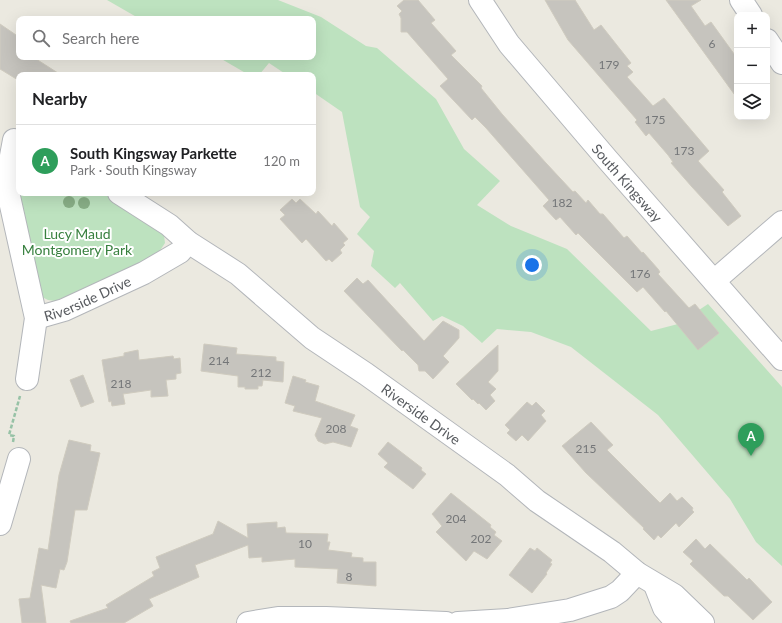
<!DOCTYPE html>
<html lang="en">
<head>
<meta charset="utf-8">
<style>
  :root { --surface:#fff; --page:#f2f2f2; --text:#202124; --muted:#757577; --line:#e0e0e0; --accent:#db2777 }
  body { margin:0; font-family:Lato,sans-serif; background:var(--page); color:var(--text) }
  .controls { position:absolute; right:12px; top:12px; display:grid; overflow:hidden; border-radius:8px; box-shadow:0 4px 16px #0002 }
  .controls button { width:36px; height:36px; display:grid; place-items:center; padding:0; border:0; border-bottom:1px solid var(--line); background:var(--surface); color:var(--text); font:20px sans-serif }
  .you { position:absolute; left:532px; top:265px; width:14px; height:14px; margin:-10px; border:3px solid #fff; border-radius:50%; background:#1a73e8; box-shadow:0 0 0 6px #1a73e833 }
  .badge { display:grid; place-items:center; width:26px; height:26px; border-radius:50%; background:var(--accent); color:#fff; font-size:13px; font-weight:700 }
  .pin { position:absolute; translate:-50% -33px; filter:drop-shadow(0 1px 2px #0008) }
  .pin::after { content:''; position:absolute; top:21px; width:14px; height:12px; background:inherit; clip-path:polygon(0 0,100% 0,50% 100%) }
  .list { margin:0; padding:0; list-style:none }
  h2 { display:flex; justify-content:space-between; align-items:center; height:52px; margin:0; padding:0 16px; font-size:17px }
  h2 small { font-size:13px; font-weight:400; color:var(--muted) }
  .list li { display:grid; grid-template-columns:26px 1fr auto; gap:12px; align-items:center; box-sizing:border-box; height:72px; padding:0 16px; border-top:1px solid var(--line) }
  .list b { display:block; font-size:15px; white-space:nowrap }
  .list p { margin:0; font-size:13px; white-space:nowrap; color:var(--muted) }
  .list em { font-size:13px; font-style:normal; color:var(--muted) }
  .icon { flex:none; width:22px; height:22px; fill:none; stroke:currentColor; stroke-width:2; stroke-linecap:round; stroke-linejoin:round }
  .map { position:relative; flex:none; width:782px; height:623px; overflow:hidden }
  .search { position:absolute; background:var(--surface); box-shadow:0 4px 16px #0002; left:16px; top:16px; width:300px; height:44px; display:flex; align-items:center; gap:10px; box-sizing:border-box; padding:0 14px; border-radius:8px; color:var(--muted); font-size:15px }
  .panel { position:absolute; background:var(--surface); box-shadow:0 4px 16px #0002; left:16px; top:72px; width:300px; height:124px; border-radius:8px }
  .map>svg:first-child { display:block }
  .green { fill:#bde2bf }
  .building { fill:#c6c4be; stroke:#cfcbbf }
  .lines { fill:none; stroke-linecap:round; stroke-linejoin:round }
  .minor-casing { stroke:#b3b6ba; stroke-width:24 }
  .path { stroke:#97c2a6; stroke-width:2.5; stroke-dasharray:4 2; stroke-linecap:butt }
  .minor { stroke:#fff; stroke-width:22 }
  .tree { fill:#89af87 }
  .labels { text-anchor:middle; dominant-baseline:central; stroke-width:4; stroke-linejoin:round; paint-order:stroke }
  .number-label { font-size:12px; fill:#747678 }
  .street-label { font-size:14px; fill:#595c60; stroke:#fff }
  .park-label { font-size:14px; fill:#38803f; stroke:#fff }
</style>
</head>
<body>
<div class="map">
<svg width="782" height="623" viewBox="0 0 782 623">
  <rect width="100%" height="100%" fill="#ebe9e0"/>
  <path class="green" d="M107,0H278L321,17L366,46L377,48L436,99L464,149L500,181L477,205L511,226L567,249L651,331L678,324L708,304L782,387V566L756,542L730,499L658,415L571,347L531,332L497,329L482,343L463,326L442,316L433,321L400,283L395,288L371,266L374,251L357,234L370,217L360,207L342,112L313,92V75H287L269,63L259,75H249L218,57H313V19H140Z
    M19,158V193H108L143,216L164,235L165,243L157,255L106,280L55,301L48,300L42,297L12,170Z"/>
  <path class="building" d="M404,0H418L435,20L431,23L456,51L451,55L482,86L481,88L502,114L546,163L573,192L575,191L586,203L588,200L600,214H603L624,238L627,236L642,253L643,252L658,269L660,272L658,274L689,308L695,304L719,333L698,350L666,311L665,312L643,287L637,292L578,233L576,235L560,217L556,220L543,206L549,200L486,128L475,117L472,120L440,86L448,79L407,32H401V18L399,14L402,11L397,6Z
    M545,0H575L594,30L601,25L631,63L627,66L633,72L627,77L653,106L664,98L709,151L698,161L724,190L722,192L741,216L728,226L692,187L671,163L673,162L668,155L649,133L646,136L635,122L637,120L568,40Z
    M666,0H701L691,6L705,26L711,22L737,58V98Z
    M0,24L19,37V57H33L61,75H19L18,80L0,69Z
    M292,199L296,203L300,199L316,214L318,211L332,226L334,223L348,239L343,243L345,245L340,250L342,253L332,262L329,259L326,261L306,239L302,243L280,219L285,215L280,210Z
    M357,278L363,284L368,280L424,341L443,321L459,330V338L443,356L449,362L433,379L425,371H419L418,365L403,350L402,351L344,291Z
    M204,344L237,348L236,354L276,357V361L284,362L283,382L263,380L262,386H258V389H245V387H238V376L201,371Z
    M498,345V371L488,382L496,389L490,395L495,401L486,410L479,403L478,404L473,399L472,400L456,384Z
    M138,350L139,360L173,356L174,359L180,358L181,373L176,374V379L166,380L168,396L151,397V390L123,394L125,404L112,406L111,401L109,402L102,360L124,356V353Z
    M83,375L94,402L81,407L70,380Z
    M293,376L306,380L305,382L319,386L315,401L355,415L350,426L358,429L351,447L333,442L325,444L318,441L315,435L322,418L293,411L295,406L285,403Z
    M527,402L532,406L536,402L545,411L541,415L546,421L528,441L522,435L516,441L507,433L510,430L505,425Z
    M591,422L613,445L607,450L660,503L670,493L677,501L682,497L693,508L692,510L694,512L679,527L676,523L661,538L658,535L654,540L643,529L644,528L586,473L562,446Z
    M69,440L91,445L90,451L100,453L87,510H75L67,562L64,570L60,569L56,588L41,585L46,623H22L19,599L30,598L39,548L48,550L59,475Z
    M388,442L422,468L421,470L426,474L413,489L384,467L388,463L378,454Z
    M451,493L491,525L490,527L496,532L494,535L502,541L487,559L474,551L466,561L436,532L442,526L432,514Z
    M218,521L248,538L247,524L277,522V528L285,527L286,533L328,534L327,542H330L328,550L352,553L351,557L363,558V562H376V586L337,583L338,569L295,567V559L262,562V557L249,558L248,545L195,565L199,577L149,599L153,606L124,623H71L70,621L108,608L106,605L154,576L152,572L160,568L156,557L213,534Z
    M696,539L705,549L710,544L747,580L749,578L772,602L753,620L728,596H724L690,564L693,561L683,552Z
    M530,548L535,551L537,548L552,560L550,563L552,564L546,573L547,574L532,593L509,575Z"/>
  <g class="lines">
    <defs>
      <g id="minor">
        <path id="s1" d="M480,0L509,44L607,159L782,359"/>
        <path d="M741,0L751,15"/>
        <path d="M767,40L782,63"/>
        <path d="M14,140L6,183L36,318L27,379"/>
        <path id="s2" d="M119,193L169,225L188,242L238,274L312,338L366,374L507,475L537,501L612,552L637,573L674,595L703,623"/>
        <path d="M714,281L782,222"/>
        <path id="s3" d="M36,318L64,310L144,273L180,252L188,242"/>
        <path d="M0,524L19,459"/>
        <path d="M655,585L664,608L677,623"/>
        <path d="M248,623L278,618H326L446,623"/>
        <path d="M458,623L508,620L570,610L611,597L620,591L637,573"/>
      </g>
    </defs>
    <use href="#minor" class="minor-casing"/>
    <path class="path" d="M13,442L14,436L9,435L20,396"/>
    <use href="#minor" class="minor"/>
  </g>
  <g class="tree">
    <circle cx="69" cy="202" r="6"/>
    <circle cx="84" cy="203" r="6"/>
  </g>
  <g class="labels">
    <g class="number-label">
      <text x="712" y="43">6</text>
      <text x="609" y="64">179</text>
      <text x="655" y="119">175</text>
      <text x="684" y="150">173</text>
      <text x="562" y="202">182</text>
      <text x="640" y="273">176</text>
      <text x="219" y="360">214</text>
      <text x="261" y="372">212</text>
      <text x="121" y="383">218</text>
      <text x="336" y="428">208</text>
      <text x="586" y="448">215</text>
      <text x="456" y="518">204</text>
      <text x="481" y="538">202</text>
      <text x="305" y="543">10</text>
      <text x="349" y="576">8</text>
    </g>
    <g class="street-label">
      <text stroke="none"><textPath href="#s1" startOffset="235">South Kingsway</textPath></text>
      <text stroke="none"><textPath href="#s3" startOffset="55">Riverside Drive</textPath></text>
      <text stroke="none"><textPath href="#s2" startOffset="375">Riverside Drive</textPath></text>
    </g>
    <g class="park-label">
      <text x="77" y="233">Lucy Maud<tspan x="77" dy="16">Montgomery Park</tspan></text>
    </g>
  </g>
</svg>
<div class="controls">
<button>+</button>
<button>−</button>
<button><svg class="icon" aria-label="layers" viewBox="0 0 24 24"><path d="M12 4l9 5-9 5-9-5zM3 14l9 5 9-5"/></svg></button>
</div>
<div class="you"></div>
<div class="pin badge" style="left:751px;top:456px;background:#2e9e5b">A</div>
<div class="search"><svg class="icon" aria-label="search" viewBox="0 0 24 24"><circle cx="10" cy="10" r="6"/><path d="M15 15l6 6"/></svg>Search here</div>
<section class="panel">
<h2>Nearby<small></small></h2>
<ul class="list">
<li><span class="badge" style="background:#2e9e5b">A</span><div><b>South Kingsway Parkette</b><p>Park · South Kingsway</p></div><em>120 m</em></li>
</ul>
</section>
</div>
</body>
</html>
